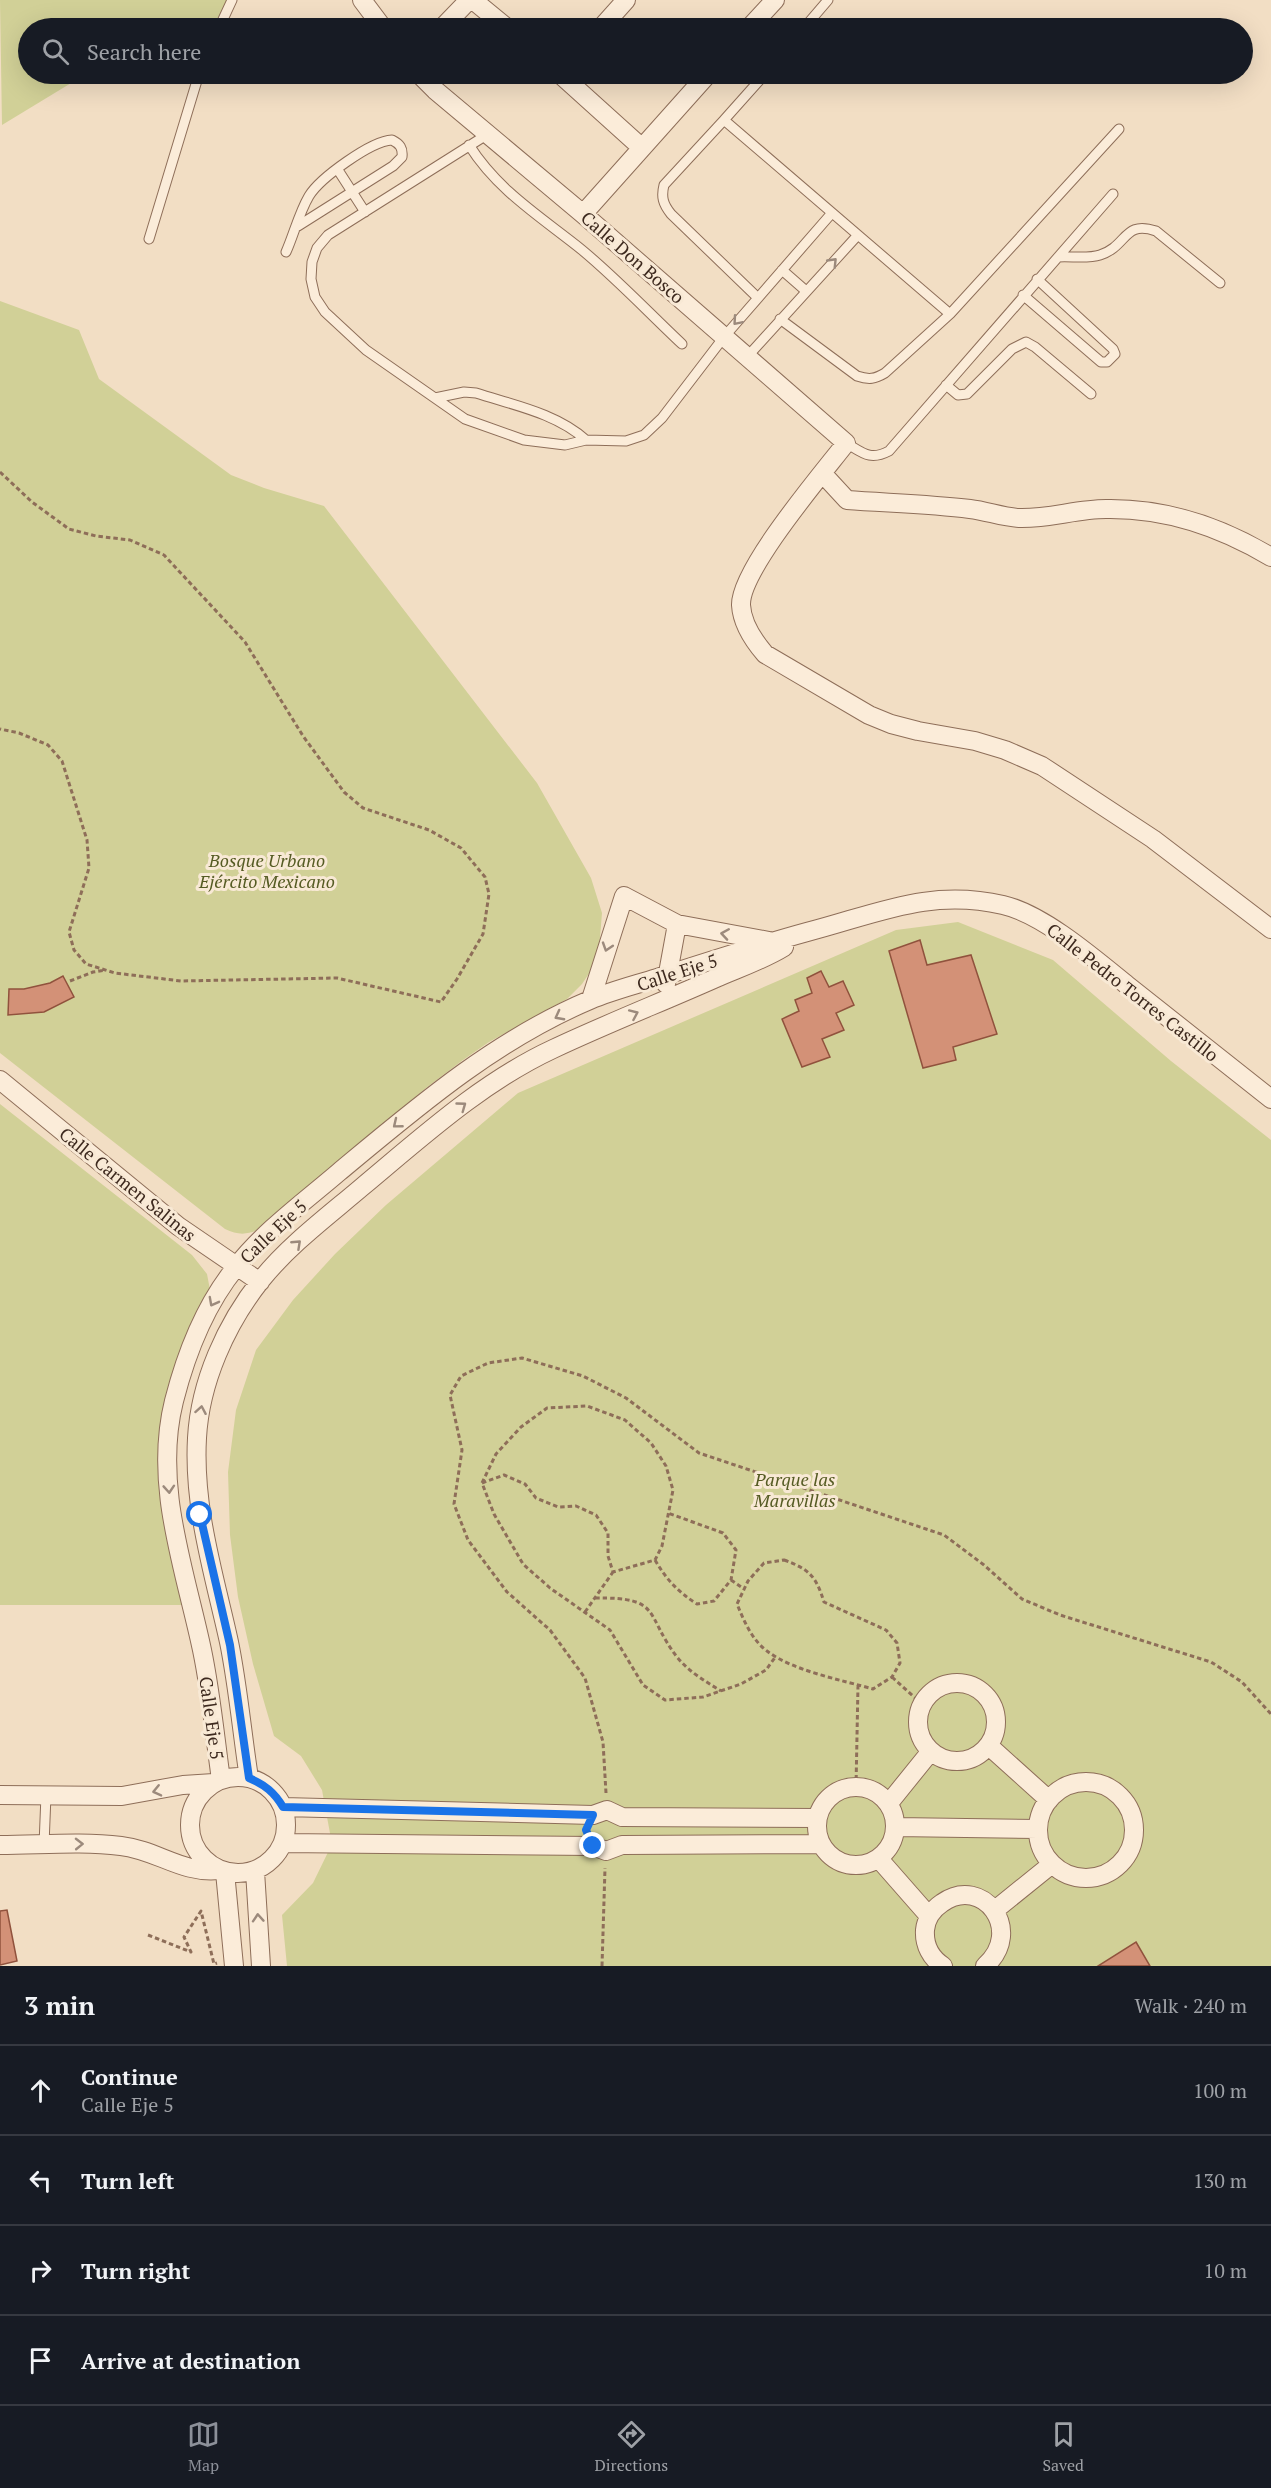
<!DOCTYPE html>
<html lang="en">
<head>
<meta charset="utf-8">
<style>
  :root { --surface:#171b24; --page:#20242c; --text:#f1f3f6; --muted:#9ea1a6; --line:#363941; --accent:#8c9099 }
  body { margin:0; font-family:"PT Serif",serif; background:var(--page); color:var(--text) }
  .stop { position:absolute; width:18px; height:18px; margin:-14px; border:4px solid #1a73e8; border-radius:50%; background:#fff }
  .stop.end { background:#1a73e8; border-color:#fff; box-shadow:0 2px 6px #0008 }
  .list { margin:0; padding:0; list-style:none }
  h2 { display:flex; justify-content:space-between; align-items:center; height:78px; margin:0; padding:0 24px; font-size:26px }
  h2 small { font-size:20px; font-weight:400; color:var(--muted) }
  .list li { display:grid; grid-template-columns:39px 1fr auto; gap:18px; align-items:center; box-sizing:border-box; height:90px; padding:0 24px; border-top:2px solid var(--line) }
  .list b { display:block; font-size:22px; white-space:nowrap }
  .list p { margin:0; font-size:20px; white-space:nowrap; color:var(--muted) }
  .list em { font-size:20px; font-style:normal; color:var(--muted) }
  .icon { flex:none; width:33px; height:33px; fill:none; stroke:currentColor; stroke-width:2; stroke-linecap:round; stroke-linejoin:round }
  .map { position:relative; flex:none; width:1271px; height:1966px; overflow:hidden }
  .search { position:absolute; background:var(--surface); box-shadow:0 6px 24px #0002; left:18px; right:18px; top:18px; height:66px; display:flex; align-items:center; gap:15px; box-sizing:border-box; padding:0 21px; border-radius:33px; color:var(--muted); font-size:22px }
  .sheet { height:438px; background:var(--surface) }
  nav { display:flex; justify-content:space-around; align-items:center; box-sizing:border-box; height:84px; border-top:2px solid var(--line); background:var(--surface); font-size:16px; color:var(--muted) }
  nav a { display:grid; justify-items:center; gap:3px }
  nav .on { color:var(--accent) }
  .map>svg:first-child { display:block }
  .green { fill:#d1d097 }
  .building { fill:#d39177; stroke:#90523d; stroke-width:1.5 }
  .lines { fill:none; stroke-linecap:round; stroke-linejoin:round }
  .lane-casing { stroke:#8e6e59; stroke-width:11 }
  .street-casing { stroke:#8e6e59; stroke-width:20 }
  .path { stroke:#8e6e59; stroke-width:3; stroke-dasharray:4.5 3; stroke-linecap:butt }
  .lane { stroke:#fbecd9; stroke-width:9 }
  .street { stroke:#fbecd9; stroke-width:18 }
  .oneway { stroke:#9c8a7c }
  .route { stroke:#1a73e8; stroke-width:8 }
  .labels { text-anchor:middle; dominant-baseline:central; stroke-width:6; stroke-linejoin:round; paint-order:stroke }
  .street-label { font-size:18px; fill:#3d291e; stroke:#f8e9d5 }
  .park-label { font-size:18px; font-style:italic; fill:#555b23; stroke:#f8e9d5 }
</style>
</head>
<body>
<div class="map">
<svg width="1271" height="1966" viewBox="0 0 1271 1966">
  <rect width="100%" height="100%" fill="#f2dec4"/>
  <path class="green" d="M0,0H230L215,28H192L171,23L161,28H28V74H86L2,125Z
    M0,301L79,330L99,379L231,475L264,488L324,506L537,783L591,878L602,913L599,950L592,969L582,984L567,999L489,1042L463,1060L426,1088L268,1225C252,1234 241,1237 225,1229L0,1053Z
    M958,922L1053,960L1171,1061L1271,1140V1966H287L282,1915L313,1883L332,1844L322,1790L301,1756L274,1736L253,1664L238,1597L230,1535L228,1472L236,1410L256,1350L293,1300L335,1254L386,1205L518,1093L896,930Z
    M0,1104L192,1255L207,1274L210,1290L169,1408L188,1605H0Z"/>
  <path class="building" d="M920,940L927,965L971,955L997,1034L953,1047L956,1060L923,1068L889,951Z
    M821,971L829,987L843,981L854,1005L836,1013L844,1030L822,1039L830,1057L802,1067L782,1019L799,1011L795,1000L812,993L807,978Z
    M63,976L74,997L44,1012L8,1015L9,989H24L50,983Z
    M7,1910L17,1961L0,1965V1911Z
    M1136,1942L1150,1966H1098Z"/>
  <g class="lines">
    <defs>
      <path id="lane" d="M219,28L232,0
        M804,28L828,0
        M724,120L765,74
        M488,134L328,235L317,248L312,262L311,279L315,297L325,312L366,350L465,419L524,440L565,445L586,440L626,441L644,435L662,418L724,337L831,214
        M469,145C498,191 541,217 582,250C617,279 649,313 682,344
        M338,170L365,212
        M149,239L199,74
        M286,252C294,234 299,213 309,196C320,178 371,141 392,140C400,144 403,148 402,157L393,166L298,226
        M1058,257C1071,256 1088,259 1100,255C1128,246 1123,220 1156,231L1220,283
        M782,270L806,291
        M1023,295L1101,362H1107L1115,354L1113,349L1037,279
        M758,298L671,214C663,204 661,197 664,185L724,120L950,314
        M780,319L857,376C869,380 875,379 885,373L950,314L1119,129
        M747,357L857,236
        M946,385L958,395L967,394L1012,349L1026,342L1035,347L1091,394
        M435,398L464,392L476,393C513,405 556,413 586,440
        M846,443C863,453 870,461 889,451L1113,194
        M44,1845L46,1795"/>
      <path id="street" d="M362,0L383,28
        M473,0L507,28
        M442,28L469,0
        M601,28L626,0
        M749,28L775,0
        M419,74L435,90L583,214L846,443C822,474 740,570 741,605C742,624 753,640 765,654L869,715L891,724L918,731L975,741L1005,750L1042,766L1153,839L1271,929
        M560,74L642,148
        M583,214L708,74
        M823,474L847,500C887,503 929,504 970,509C987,511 1002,517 1019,518C1048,519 1077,509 1106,509C1165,508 1221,527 1271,557
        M666,984L677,924
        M591,999L624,896L677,924L769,941
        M0,1080L178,1226L260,1282
        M918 1722a39 39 0 1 1 78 0a39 39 0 1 1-78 0Z
        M989,1746L1049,1800
        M190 1825a48 48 0 1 1 96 0a48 48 0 1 1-96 0Z
        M249,1778C242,1733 238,1686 229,1642C214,1574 193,1508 197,1438C200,1382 226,1324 261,1280C289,1245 328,1216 362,1187C422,1137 482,1082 553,1049C606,1024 662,1002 716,978C739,968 763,960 784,947
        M221,1780C215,1737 211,1693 202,1650C185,1569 153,1485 174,1401C186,1354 205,1305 236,1267C264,1231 304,1202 339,1172C417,1107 495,1040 590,1000C611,991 635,985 657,978C707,962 756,946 807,932C877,914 929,888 1003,905C1043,914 1095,959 1127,985C1175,1023 1223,1061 1271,1099
        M1038 1830a48 48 0 1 1 96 0a48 48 0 1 1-96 0Z
        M817 1826a39 39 0 1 1 78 0a39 39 0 1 1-78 0Z
        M0,1795L122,1796L183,1785L214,1783
        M889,1803L931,1751
        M283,1807L593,1815L607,1810L622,1817L818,1818
        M896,1827L1038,1829
        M283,1843L593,1846L606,1851L622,1845L821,1844
        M0,1845C40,1845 81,1841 121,1846C157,1850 182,1874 219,1870
        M879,1859L929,1916
        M255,1871L261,1966
        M225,1872L234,1966
        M995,1910L1052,1864
        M943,1966C931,1958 924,1945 925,1930C926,1919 933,1909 942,1903C983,1874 1025,1931 985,1966"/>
    </defs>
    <use href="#lane" class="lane-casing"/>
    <use href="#street" class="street-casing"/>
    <path class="path" d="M0,472L32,502L69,529L96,536L130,540L164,555L245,642L303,736L344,792L363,808L429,830L461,848L485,877L489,894L483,934L457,979L441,1002L337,978L181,981L115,973L86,964L74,950L69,932L89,868L87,840L62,761L48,745L19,733L0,729
      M70,981L93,972L106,970
      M482,1483L504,1475L525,1484L536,1498L558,1507L576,1506L596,1515L608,1533V1556L613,1572L655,1560L662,1546L673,1490L666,1466L651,1443L625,1420L587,1406L547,1408L521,1427L496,1454L482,1483L494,1514L523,1564L550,1588L610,1630L643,1685L665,1700L703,1697L741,1684L766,1670L776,1656
      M655,1560C666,1579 678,1592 697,1604L714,1601L731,1580L736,1550L723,1533L668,1513
      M784,1560C809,1569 816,1576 824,1602L886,1630L897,1643L900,1663L892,1677L873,1689C842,1680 793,1671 767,1651C752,1640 744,1621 737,1604L748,1581L764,1563Z
      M731,1580L744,1589
      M595,1598C663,1597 644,1614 677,1657C689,1672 705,1681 721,1691
      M585,1612L613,1572
      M892,1677L922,1704
      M856,1787L858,1685
      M606,1793L603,1742L585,1678L550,1630L507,1592L468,1540L454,1504L462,1450L450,1395L461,1376L488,1363L522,1358L583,1376L626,1398L699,1453L944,1535L984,1565L1022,1599L1060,1615L1211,1662L1242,1682L1271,1714
      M148,1935L191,1952L184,1937L201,1911L214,1964L217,1963
      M602,1966L605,1868"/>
    <use href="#lane" class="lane"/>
    <use href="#street" class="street"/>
  </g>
  <defs><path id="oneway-chevron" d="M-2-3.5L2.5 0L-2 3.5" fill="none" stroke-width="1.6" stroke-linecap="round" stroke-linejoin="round" transform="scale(1.5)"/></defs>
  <g class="oneway">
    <use href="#oneway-chevron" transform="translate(833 262) rotate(-46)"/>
    <use href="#oneway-chevron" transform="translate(737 321) rotate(131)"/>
    <use href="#oneway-chevron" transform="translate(725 934) rotate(-171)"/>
    <use href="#oneway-chevron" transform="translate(607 947) rotate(108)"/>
    <use href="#oneway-chevron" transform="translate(634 1014) rotate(-24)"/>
    <use href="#oneway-chevron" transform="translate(559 1016) rotate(152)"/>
    <use href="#oneway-chevron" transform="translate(462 1106) rotate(-36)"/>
    <use href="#oneway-chevron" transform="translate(397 1124) rotate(141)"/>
    <use href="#oneway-chevron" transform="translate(297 1244) rotate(-43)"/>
    <use href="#oneway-chevron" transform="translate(213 1302) rotate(118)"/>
    <use href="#oneway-chevron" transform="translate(201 1410) rotate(-80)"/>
    <use href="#oneway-chevron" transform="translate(169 1489) rotate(86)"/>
    <use href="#oneway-chevron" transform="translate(157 1791) rotate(167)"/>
    <use href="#oneway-chevron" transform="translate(79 1844) rotate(-1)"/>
    <use href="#oneway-chevron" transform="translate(258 1918) rotate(-94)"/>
  </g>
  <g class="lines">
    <path class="route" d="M200,1515L230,1645L249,1778C265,1785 274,1792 283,1807L593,1815L586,1830L593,1846"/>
  </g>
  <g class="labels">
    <g class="street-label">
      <text transform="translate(633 257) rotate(41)">Calle Don Bosco</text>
      <text transform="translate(677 972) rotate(-18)">Calle Eje 5</text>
      <text transform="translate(1133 992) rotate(38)">Calle Pedro Torres Castillo</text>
      <text transform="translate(128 1184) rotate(39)">Calle Carmen Salinas</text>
      <text transform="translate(273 1231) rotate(-43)">Calle Eje 5</text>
      <text transform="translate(212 1718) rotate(82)">Calle Eje 5</text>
    </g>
    <g class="park-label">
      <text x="267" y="860">Bosque Urbano<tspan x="267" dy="21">Ejército Mexicano</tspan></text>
      <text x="795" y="1479">Parque las<tspan x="795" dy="21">Maravillas</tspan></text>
    </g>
  </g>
</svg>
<div class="stop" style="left:200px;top:1515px"></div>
<div class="stop end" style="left:593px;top:1846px"></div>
<div class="search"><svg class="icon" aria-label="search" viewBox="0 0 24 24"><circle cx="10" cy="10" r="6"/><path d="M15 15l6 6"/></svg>Search here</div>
</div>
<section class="sheet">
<h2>3 min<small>Walk · 240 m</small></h2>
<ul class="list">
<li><svg class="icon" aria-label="ahead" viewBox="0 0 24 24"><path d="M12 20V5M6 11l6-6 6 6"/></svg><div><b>Continue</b><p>Calle Eje 5</p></div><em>100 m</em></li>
<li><svg class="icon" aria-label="left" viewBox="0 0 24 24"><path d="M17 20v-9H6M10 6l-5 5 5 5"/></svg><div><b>Turn left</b></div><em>130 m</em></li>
<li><svg class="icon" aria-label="right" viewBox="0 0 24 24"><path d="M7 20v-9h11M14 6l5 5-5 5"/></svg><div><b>Turn right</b></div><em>10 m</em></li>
<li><svg class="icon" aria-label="arrive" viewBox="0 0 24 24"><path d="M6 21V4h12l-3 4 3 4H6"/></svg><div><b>Arrive at destination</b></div></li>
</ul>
</section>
<nav>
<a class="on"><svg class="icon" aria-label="map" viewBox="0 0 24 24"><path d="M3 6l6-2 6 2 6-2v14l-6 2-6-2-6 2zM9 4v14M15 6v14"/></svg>Map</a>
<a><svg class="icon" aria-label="directions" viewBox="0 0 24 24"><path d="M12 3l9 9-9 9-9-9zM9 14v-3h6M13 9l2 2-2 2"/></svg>Directions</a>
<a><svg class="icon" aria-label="saved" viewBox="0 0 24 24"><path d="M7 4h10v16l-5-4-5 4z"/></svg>Saved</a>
</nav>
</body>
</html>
